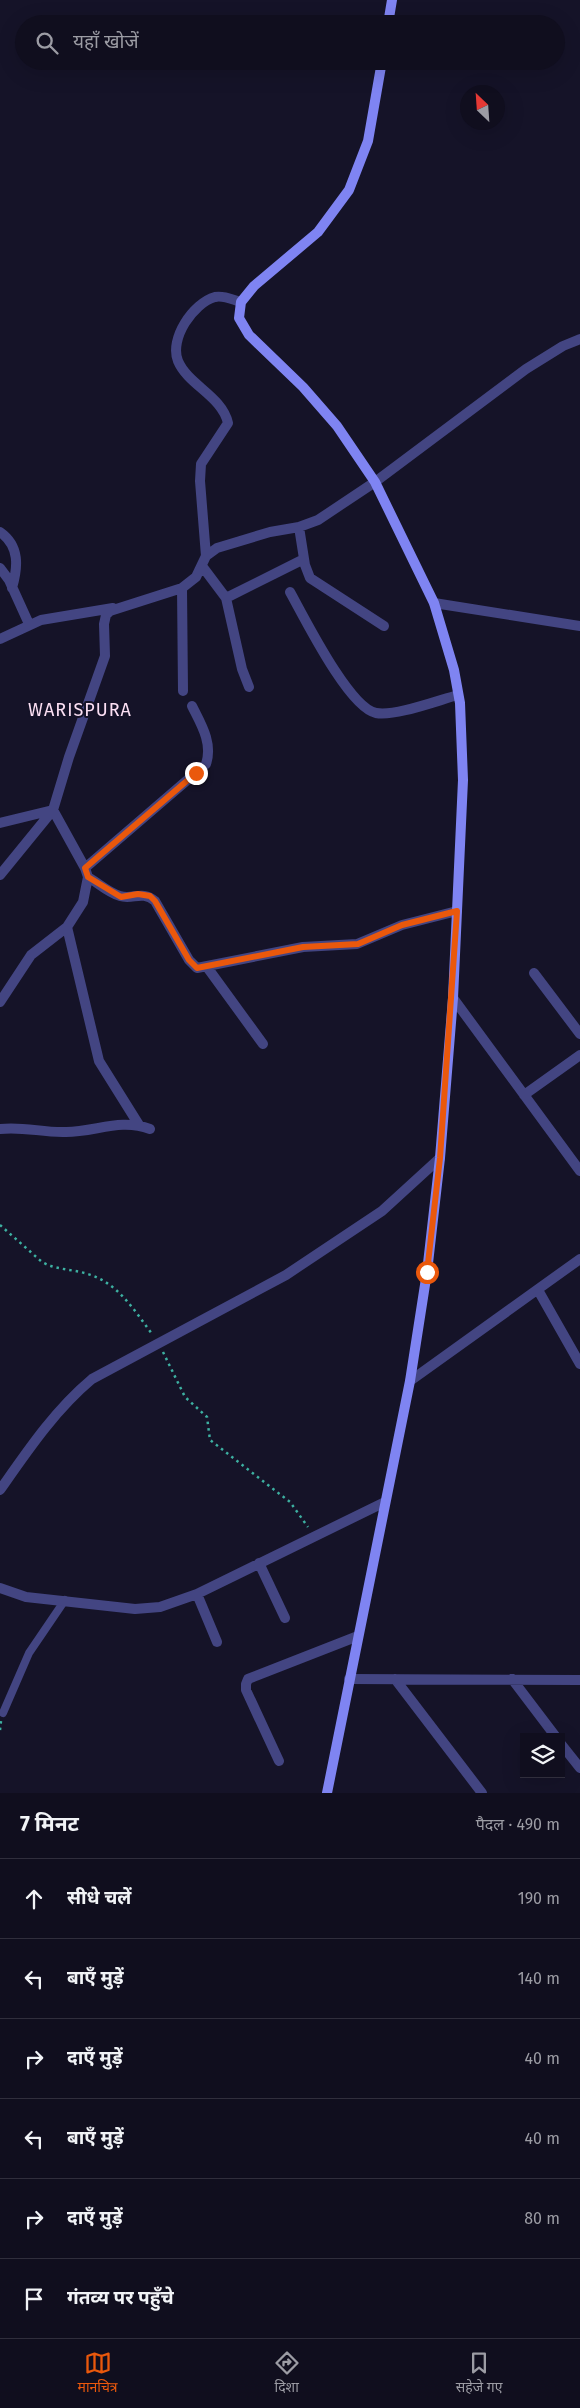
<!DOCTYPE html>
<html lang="hi">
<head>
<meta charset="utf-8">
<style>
  :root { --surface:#100e1e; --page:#1e1c2b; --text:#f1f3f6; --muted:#9c9ca4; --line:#302e3c; --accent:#ea580c }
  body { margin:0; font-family:"Fira Sans","Noto Sans Devanagari",sans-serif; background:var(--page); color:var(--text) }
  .controls { position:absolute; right:15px; bottom:15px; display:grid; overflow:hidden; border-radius:0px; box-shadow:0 5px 20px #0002 }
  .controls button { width:45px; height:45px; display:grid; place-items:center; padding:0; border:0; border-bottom:1px solid var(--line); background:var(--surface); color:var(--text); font:25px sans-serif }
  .compass { position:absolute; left:460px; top:85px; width:45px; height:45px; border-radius:50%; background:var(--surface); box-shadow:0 5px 20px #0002; rotate:335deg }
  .stop { position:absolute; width:15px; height:15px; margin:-11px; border:4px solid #ea580c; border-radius:50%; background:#fff }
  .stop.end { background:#ea580c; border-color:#fff; box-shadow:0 1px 5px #0008 }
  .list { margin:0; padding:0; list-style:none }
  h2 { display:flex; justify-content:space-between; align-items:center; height:65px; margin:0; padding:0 20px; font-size:21px }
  h2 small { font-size:16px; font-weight:400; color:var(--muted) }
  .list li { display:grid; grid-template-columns:32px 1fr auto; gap:15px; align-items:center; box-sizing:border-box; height:80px; padding:0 20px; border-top:1px solid var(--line) }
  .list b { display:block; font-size:19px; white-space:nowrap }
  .list em { font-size:16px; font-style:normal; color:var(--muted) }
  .icon { flex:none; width:28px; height:28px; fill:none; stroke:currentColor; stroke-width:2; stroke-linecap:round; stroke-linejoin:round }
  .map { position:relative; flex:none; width:580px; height:1793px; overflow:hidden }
  .search { position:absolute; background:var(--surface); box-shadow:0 5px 20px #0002; left:15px; right:15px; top:15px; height:55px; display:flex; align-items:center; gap:12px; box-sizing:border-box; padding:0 18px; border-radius:28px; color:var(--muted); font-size:19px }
  .sheet { height:545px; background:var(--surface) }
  nav { display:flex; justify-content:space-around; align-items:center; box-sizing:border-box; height:70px; border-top:1px solid var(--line); background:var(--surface); font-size:14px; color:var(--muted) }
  nav a { display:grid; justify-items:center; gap:2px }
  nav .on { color:var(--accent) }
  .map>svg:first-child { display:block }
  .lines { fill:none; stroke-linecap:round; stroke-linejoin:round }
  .path { stroke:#3db0a1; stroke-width:2.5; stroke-dasharray:2.5 4; stroke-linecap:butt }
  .lane { stroke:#434582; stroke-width:8 }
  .street { stroke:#434582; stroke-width:10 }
  .secondary { stroke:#7f84f2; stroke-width:10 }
  .route { stroke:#ea580c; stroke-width:6 }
  .labels { text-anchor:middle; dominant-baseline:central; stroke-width:4; stroke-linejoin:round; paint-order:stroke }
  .quarter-label { font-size:18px; letter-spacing:1px; fill:#fce0f4; stroke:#151328 }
</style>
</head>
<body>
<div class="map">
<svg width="580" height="1793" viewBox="0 0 580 1793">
  <rect width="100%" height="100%" fill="#151328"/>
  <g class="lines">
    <path class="path" d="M0,1225L42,1262C56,1270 72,1269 88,1274C118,1283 134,1310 152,1334
      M163,1352L185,1397L207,1417L210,1440L290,1502L308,1527
      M0,1730L1,1721"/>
    <path class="lane" d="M3,1713L29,1653L65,1600"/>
    <path class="street" d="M299,527L305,565L310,578L384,626
      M0,532C20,546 18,567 12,588
      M206,556L200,481L201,464L228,423C222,396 188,385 178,361C169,339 193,303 215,297C224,295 233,300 241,302
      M202,566L226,598L242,669L249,687
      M0,568L9,580L29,624
      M182,588L183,691
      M290,592C304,617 349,708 376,713C394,717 439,700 458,695
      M226,598L304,559
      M434,603L580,626
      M0,639L41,620L113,608
      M0,823L53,810L85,868L88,877L83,902L67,927L31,955L0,1002
      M85,868L206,764C213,743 201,724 192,706
      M0,875L53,810L69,757L105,656L104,624L106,615L110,611L182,588L196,577L206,556L217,548L270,532L299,527L318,520L375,482L526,369L563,346L580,339
      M88,877C98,883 109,893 120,896C133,900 142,890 155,901L189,960L197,968L303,947L357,944L402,925L457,911
      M67,927L99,1061L139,1125
      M207,967L263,1044
      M534,973L580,1034
      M453,998L580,1171
      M524,1095L580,1055
      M0,1129C23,1126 43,1133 66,1132C96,1132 120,1118 150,1129
      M538,1290L580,1364
      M410,1381L580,1259
      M0,1490C28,1450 55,1410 92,1379L286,1275L382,1211L440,1158
      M259,1563L285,1618
      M0,1588L26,1597L135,1609L160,1607L197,1594L385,1502
      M197,1594L217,1642
      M349,1679L580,1680
      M395,1679L482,1793
      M512,1679L556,1737
      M561,1744L580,1768
      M279,1761L246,1690V1684L248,1679L358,1636"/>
    <path class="secondary" d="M388,24L392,0
      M327,1793L410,1381L427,1272L440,1158L453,998L463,780L460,703L454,670L434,603L375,482L337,426L303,387L249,335L239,318L241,302L254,286L318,232L349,190L368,141L382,61"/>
  </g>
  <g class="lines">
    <path class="route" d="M196,773L85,868L88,877L121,897L138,894L150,896L155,901L189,960L197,968L303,947L358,944L402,925L457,911L440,1158L427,1272"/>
  </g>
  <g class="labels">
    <g class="quarter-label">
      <text x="80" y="710">WARISPURA</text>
    </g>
  </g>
</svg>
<div class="controls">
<button><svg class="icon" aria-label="layers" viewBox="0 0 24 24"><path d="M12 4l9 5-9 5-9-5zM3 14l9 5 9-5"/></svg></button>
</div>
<svg class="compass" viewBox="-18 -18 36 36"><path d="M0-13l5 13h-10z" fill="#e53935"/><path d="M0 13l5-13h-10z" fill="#9c9ca4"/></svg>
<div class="stop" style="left:427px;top:1272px"></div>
<div class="stop end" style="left:196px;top:773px"></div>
<div class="search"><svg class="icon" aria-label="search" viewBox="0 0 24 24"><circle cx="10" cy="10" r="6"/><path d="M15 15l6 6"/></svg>यहाँ खोजें</div>
</div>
<section class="sheet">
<h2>7 मिनट<small>पैदल · 490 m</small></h2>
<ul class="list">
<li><svg class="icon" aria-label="ahead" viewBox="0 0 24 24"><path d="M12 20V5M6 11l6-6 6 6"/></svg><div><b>सीधे चलें</b></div><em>190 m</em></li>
<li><svg class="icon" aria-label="left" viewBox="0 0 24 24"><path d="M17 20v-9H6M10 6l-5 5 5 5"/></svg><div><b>बाएँ मुड़ें</b></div><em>140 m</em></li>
<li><svg class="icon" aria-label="right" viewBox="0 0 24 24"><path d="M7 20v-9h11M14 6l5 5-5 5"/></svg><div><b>दाएँ मुड़ें</b></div><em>40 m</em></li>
<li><svg class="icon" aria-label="left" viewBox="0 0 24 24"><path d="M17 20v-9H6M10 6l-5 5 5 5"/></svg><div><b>बाएँ मुड़ें</b></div><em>40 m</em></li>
<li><svg class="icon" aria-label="right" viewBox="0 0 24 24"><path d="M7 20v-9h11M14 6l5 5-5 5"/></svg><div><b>दाएँ मुड़ें</b></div><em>80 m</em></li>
<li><svg class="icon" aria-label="arrive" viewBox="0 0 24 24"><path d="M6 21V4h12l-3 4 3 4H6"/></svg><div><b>गंतव्य पर पहुँचे</b></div></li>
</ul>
</section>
<nav>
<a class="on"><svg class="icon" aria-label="map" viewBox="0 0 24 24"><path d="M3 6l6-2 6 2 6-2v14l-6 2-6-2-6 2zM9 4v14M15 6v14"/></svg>मानचित्र</a>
<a><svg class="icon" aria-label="directions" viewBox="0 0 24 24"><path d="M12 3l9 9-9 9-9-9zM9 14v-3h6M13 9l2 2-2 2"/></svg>दिशा</a>
<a><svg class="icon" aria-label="saved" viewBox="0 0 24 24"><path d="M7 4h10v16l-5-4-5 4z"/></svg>सहेजे गए</a>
</nav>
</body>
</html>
